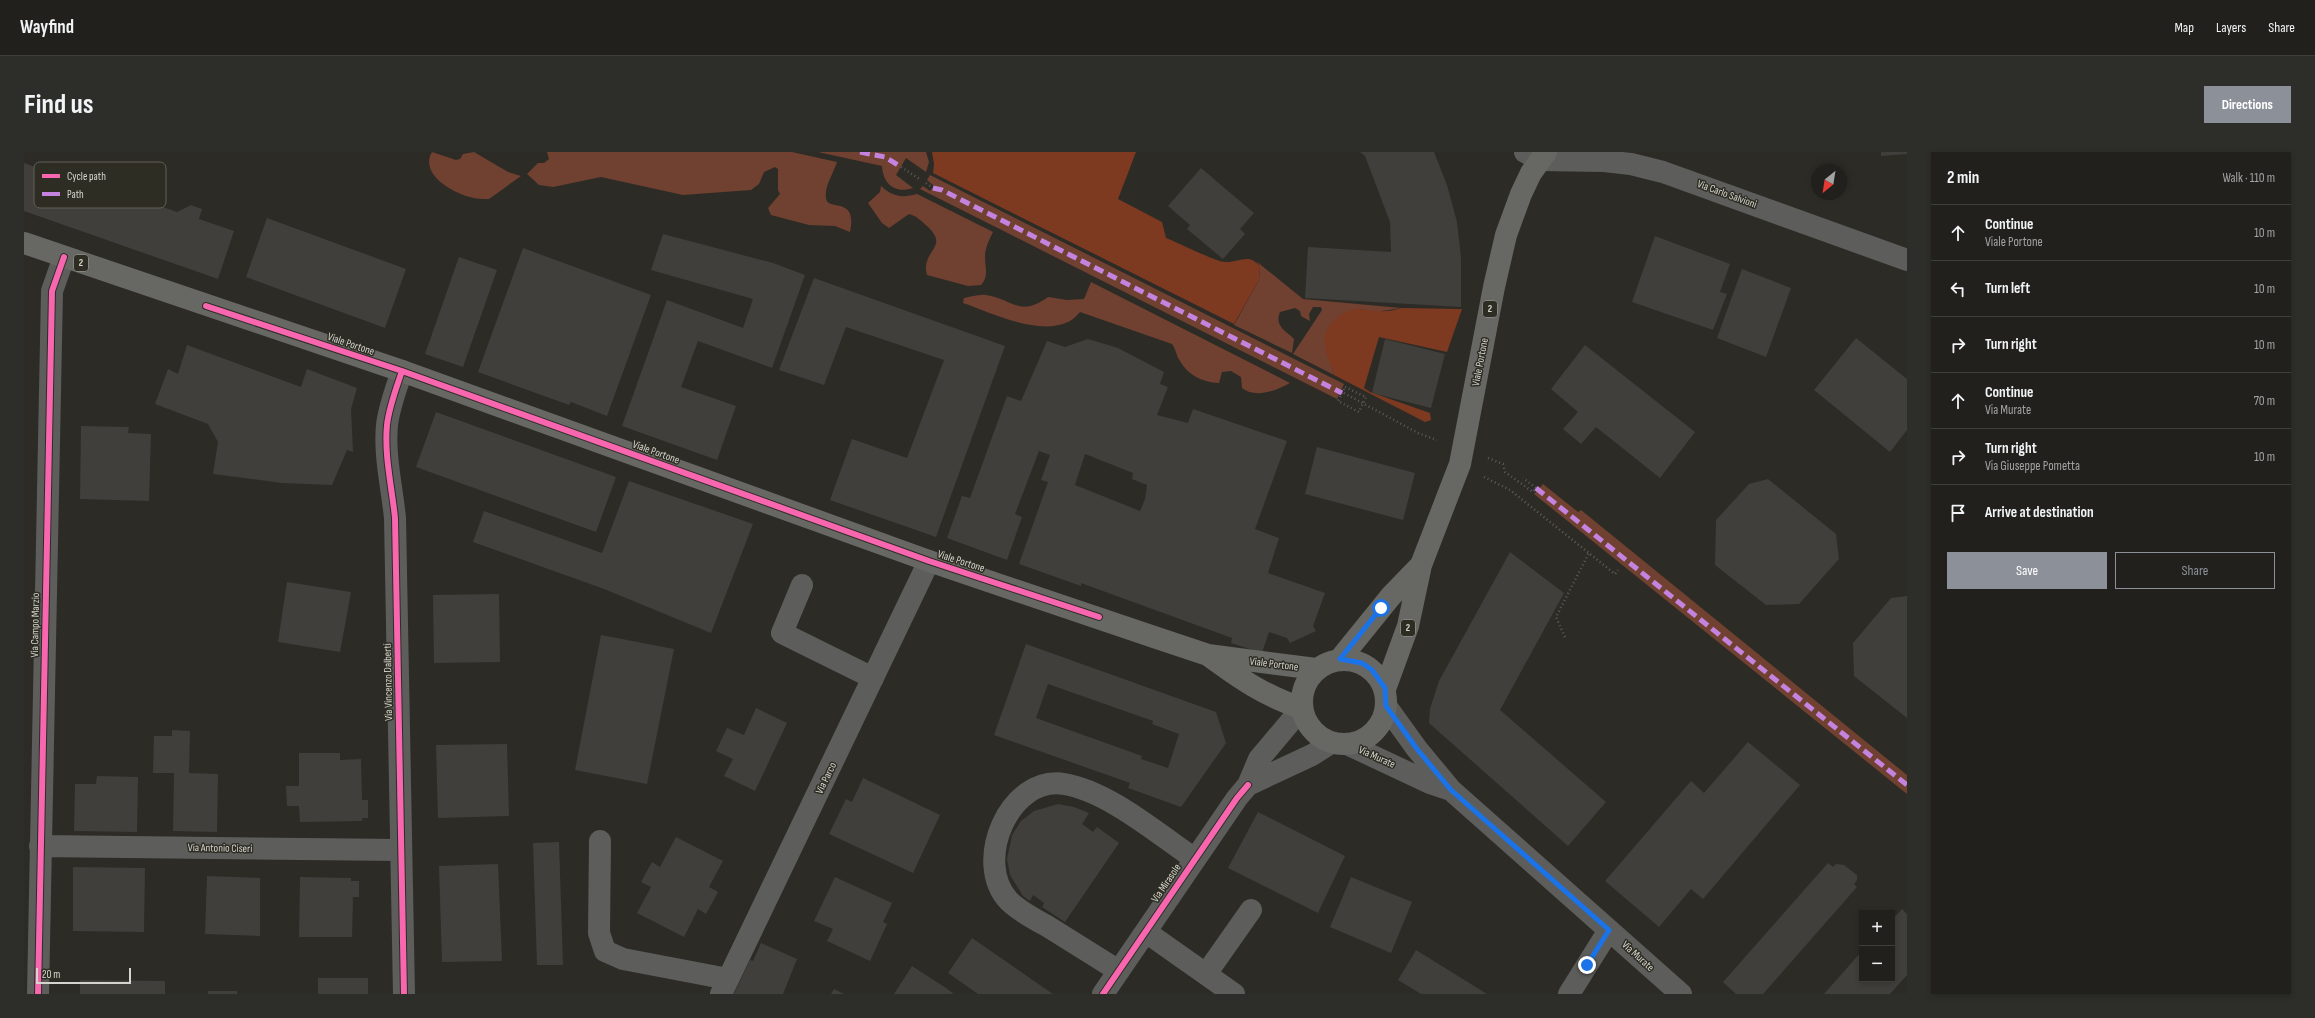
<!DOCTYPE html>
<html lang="en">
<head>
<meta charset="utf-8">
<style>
  :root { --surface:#21201c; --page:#2d2d29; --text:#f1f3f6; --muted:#a2a3a3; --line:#3e3e3b; --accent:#8c9099 }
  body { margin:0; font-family:"Sofia Sans Condensed",sans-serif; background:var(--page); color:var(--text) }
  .controls { position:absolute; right:12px; bottom:12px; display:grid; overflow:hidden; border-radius:0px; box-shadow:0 2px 6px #0003 }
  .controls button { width:36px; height:36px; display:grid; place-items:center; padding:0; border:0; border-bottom:1px solid var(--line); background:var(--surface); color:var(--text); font:20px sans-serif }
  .compass { position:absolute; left:1787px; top:12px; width:36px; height:36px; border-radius:50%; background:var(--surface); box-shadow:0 2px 6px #0003; rotate:210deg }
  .scale { position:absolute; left:12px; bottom:10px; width:95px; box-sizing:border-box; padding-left:4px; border:2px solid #d5d4ce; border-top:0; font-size:11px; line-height:14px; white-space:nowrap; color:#d5d4ce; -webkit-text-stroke:3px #2e2d24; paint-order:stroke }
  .stop { position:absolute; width:12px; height:12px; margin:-9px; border:3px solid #1a73e8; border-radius:50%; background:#fff }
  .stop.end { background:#1a73e8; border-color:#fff; box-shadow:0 1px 4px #0008 }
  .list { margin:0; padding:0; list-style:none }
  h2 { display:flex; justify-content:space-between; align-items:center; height:52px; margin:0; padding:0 16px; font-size:17px }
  h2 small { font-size:13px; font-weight:400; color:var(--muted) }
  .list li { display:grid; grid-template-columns:26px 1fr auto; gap:12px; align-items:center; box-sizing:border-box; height:56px; padding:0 16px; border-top:1px solid var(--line) }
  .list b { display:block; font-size:15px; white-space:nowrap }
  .list p { margin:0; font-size:13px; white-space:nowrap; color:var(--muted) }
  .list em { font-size:13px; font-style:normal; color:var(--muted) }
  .actions { display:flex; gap:8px; padding:12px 16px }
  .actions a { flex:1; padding:9px 0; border:1px solid var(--accent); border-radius:0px; text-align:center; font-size:14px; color:var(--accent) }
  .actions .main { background:var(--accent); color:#fff }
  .icon { flex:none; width:22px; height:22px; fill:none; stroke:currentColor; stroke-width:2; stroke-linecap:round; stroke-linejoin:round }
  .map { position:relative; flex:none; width:1883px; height:842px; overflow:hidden; border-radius:0px }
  header { display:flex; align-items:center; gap:24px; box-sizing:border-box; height:56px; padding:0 20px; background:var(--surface); border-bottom:1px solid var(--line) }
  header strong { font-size:19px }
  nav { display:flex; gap:22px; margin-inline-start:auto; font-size:14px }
  .intro { display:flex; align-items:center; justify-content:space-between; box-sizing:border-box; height:96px; padding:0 24px }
  h1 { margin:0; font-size:28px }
  .button { padding:10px 18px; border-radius:0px; background:var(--accent); color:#fff; font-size:14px; font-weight:700 }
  main { display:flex; gap:24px; padding:0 24px }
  aside { flex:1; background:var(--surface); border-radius:0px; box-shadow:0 2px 6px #0003 }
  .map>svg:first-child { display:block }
  .green { fill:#704130 }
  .forest { fill:#7d3a21 }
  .building { fill:#413f3b; fill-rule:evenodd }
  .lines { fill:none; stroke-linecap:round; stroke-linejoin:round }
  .path { stroke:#5c5b59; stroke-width:2.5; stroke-dasharray:1 3; stroke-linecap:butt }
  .minor { stroke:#5d5e5c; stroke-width:22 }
  .major { stroke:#676764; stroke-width:22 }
  .quiet { stroke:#c483df; stroke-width:5; stroke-dasharray:10 5; stroke-linecap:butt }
  .cycleway-casing { stroke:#2e2d24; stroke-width:8 }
  .cycleway { stroke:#f766af; stroke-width:6 }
  .route { stroke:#1a73e8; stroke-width:5 }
  .labels { text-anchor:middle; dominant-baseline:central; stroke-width:3; stroke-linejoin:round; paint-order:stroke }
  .shield { fill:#2e2d24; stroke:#a3a29b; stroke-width:1 }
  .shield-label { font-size:10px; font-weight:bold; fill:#d5d4ce }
  .street-label { font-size:11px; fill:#d5d4ce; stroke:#2e2d24 }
  .key { fill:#2e2d24; stroke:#605f57; stroke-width:1 }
  .key-label { font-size:11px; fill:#d5d4ce }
</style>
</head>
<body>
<header>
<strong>Wayfind</strong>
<nav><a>Map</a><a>Layers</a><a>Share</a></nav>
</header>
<div class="intro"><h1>Find us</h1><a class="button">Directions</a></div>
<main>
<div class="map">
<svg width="1883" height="842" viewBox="0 0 1883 842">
  <rect width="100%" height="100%" fill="#2c2b26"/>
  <path class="green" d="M408,0L432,8L436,7L439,2L450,0L484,20L497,24L465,47C459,47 452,47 446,45C429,41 395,22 408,0Z
    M523,0H768L813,10C810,20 800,35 802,46C803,60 834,43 826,80L811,74L785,73L747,63L744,56L756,42L754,38V17L751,15L740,20L735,32L727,38L659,43L577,25L529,35L515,33L503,22L514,11H520L525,7Z
    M794,0H902L905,10L902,20L882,6L872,23L889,36C871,42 859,32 858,14Z
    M906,23L1320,232L1313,247L896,37L899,34L906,39L910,34L903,28Z
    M857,34C869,45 878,46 893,42L969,80C965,88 961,96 961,105C961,116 965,124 957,133L944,134L903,123C896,98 927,96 903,74C897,69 893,64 885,62L865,76L858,71L844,51L856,40Z
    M1232,109L1279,147L1377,156L1352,160L1334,157L1301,194L1310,223L1269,202L1298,158L1297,155H1289L1285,162L1286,169L1277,164L1276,159L1271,156L1256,160C1250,174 1262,179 1270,187L1268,201L1210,173L1235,128L1236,114Z
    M1067,130L1266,231C1254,238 1231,247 1218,236L1217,225L1207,219L1198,220L1195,231C1178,230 1165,224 1156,209C1152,204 1152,197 1148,192L1056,160C1053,163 1049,168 1044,170C1014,184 968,161 939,151L940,146C947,145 955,142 962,143C989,147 995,166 1024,145L1043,148L1060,147Z
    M1519,332L1554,360L1557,358L1883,623V642L1510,342Z"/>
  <path class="forest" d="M908,0H1112L1094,47L1138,70L1142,86C1153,90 1194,111 1202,110C1217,110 1224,101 1236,114L1235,128L1210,172L909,21L910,12Z
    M1377,156L1438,157L1423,200L1355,185L1340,236L1346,240L1406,261L1407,268L1401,270L1310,223C1307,212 1298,195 1301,184C1304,170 1321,156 1335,157C1351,158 1360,162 1377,156Z"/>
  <path class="building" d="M1336,0H1410L1423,33L1433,70L1437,105V155L1281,146L1284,95L1367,100L1366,70L1341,4Z
    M1857,0H1883V2L1857,4Z
    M0,11L67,35L69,30L153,60L167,53L178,57L175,67L210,79L194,127L0,59Z
    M1177,16L1230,61L1216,77L1221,82L1199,107L1163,77L1166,73L1144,54Z
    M243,66L382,117L361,176L222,125Z
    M639,82L749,111L781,123L748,216L674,189L657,235L712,254L693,308L598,274L643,148L719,176L729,147L627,118Z
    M1631,84L1706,112L1696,140L1703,142L1689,178L1608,150Z
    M499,96L627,143L583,264L547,250L545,253L454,220Z
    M435,105L473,118L439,215L401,202Z
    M1718,117L1767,136L1742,205L1693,186Z
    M790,126L981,194L912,385L806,348L828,287L883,306L920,208L822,175L800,233L755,218Z
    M1832,186L1883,227V278L1866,300L1790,238Z
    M1064,187L1094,196L1140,220L1136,232L1144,235L1133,263L1164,271L1169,257L1263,289L1231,377L1255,386L1244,421L1301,441L1289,474L1292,479L1266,491L1263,486L1245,480L1238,501L1207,491L1208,486L1057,431V434L995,412L1024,330L1017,328L1026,303L1015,299L991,362L998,365L983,408L923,386L938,344L946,346L983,244L997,249L1023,189L1041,195ZM1061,302L1109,321L1108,327L1123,333L1121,347L1116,359L1051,333Z
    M1361,187L1421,202L1407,256L1348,241Z
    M163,193L277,235L283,217L333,236L327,257L329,300L323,298L308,333L258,331L189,322L194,290L184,272L131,252L144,217L154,222Z
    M1561,193L1671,280L1636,326L1572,275L1557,292L1539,277L1554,260L1527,237Z
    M412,260L592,325L572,380L392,315Z
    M57,274L105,275L104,281L127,282L125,349L56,347Z
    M1293,295L1391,321L1379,368L1281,342Z
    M1744,327L1812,382L1815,407L1775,452L1742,453L1691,413L1692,368L1725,332Z
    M605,329L729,372L687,481L580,437L449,390L460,359L578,401Z
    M1486,400L1540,441L1476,558L1582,650L1544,694L1405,571L1406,557L1415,529Z
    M263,430L327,440L316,500L254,490Z
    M475,442L476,510L410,511L409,443Z
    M1883,444V566L1830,524L1829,491L1867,446Z
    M577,483L650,497L623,632L551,618Z
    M1002,492L1192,560L1202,591L1157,655L1104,636L1106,631L970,583ZM1024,532L1129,569L1128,572L1155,582L1144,616L1117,607L1118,604L1012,566Z
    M732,556L763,571L731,639L700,624L709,607L692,599L703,576L720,583Z
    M148,578L166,579L165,621L194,622L193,680L149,679L150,621H129L130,584H148Z
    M1724,590L1776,633L1679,747L1667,737L1635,775L1581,729L1667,629L1680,641Z
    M483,592L485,664L414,666L412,593Z
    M275,601H316V608L337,607L338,648H344V666H338V669L276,670L275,654H263L262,634H275Z
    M73,624L114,625L113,680L50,679L51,632H72Z
    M839,626L916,663L889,721L805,682L822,647L828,650Z
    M1034,652L1050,655L1065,661L1058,672L1069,680L1073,675L1095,691L1041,770L1018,755L1020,751L1009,743L1006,749L999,744L986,723L983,707L988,683L997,669L1010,659Z
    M1234,660L1321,704L1294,761L1204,716Z
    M652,685L699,709L685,735L694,740L682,762L674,757L660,785L613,761L627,735L617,730L628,710L636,715Z
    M535,690L539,813H513L509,691Z
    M1804,711L1809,715L1812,712L1820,713L1833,723V728L1830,732L1833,735L1739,842H1712L1699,830Z
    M474,712L478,809L418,810L415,714Z
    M49,715L121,716L120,780L49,779Z
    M183,724L236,726V784L181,782Z
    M276,725L327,726V729H335V745H329L328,785H275Z
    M811,725L868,751L859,770L863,772L846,809L803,789L809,777L790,769Z
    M1327,725L1388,750L1367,801L1306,775Z
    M1878,757L1883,762V823L1866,842H1800L1838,799V827H1868V768Z
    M948,786L1029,842H954L924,821Z
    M737,791L773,807L759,842H710L726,808L729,809Z
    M1392,798L1463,842H1397L1374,828Z
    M888,814L922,836L930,842H870Z
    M294,826H344V842H294Z
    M56,828L141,829V842H56Z
    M810,837L820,842H807Z
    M184,839H213V842H184Z"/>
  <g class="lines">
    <path class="path" d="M877,15L897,28
      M902,31L909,36
      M1321,235L1342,245L1335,260L1314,249Z
      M1320,241L1394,281L1413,288
      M1464,306L1479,312L1481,320L1509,340L1512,336L1499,326
      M1460,325L1486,338L1591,422L1594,418
      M1541,485L1532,465L1565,401"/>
    <path class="minor" d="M1501,0L1515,8L1580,9L1607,12L1639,20L1883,108
      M378,219C372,237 365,255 363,273C360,303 368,336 371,366L380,842
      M778,433L758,481L849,526
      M1362,554L1393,597L1427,638L1657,842
      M1323,592L1406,631L1427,638
      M1224,633L1288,603L1307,591
      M576,689L575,781L581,799L599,807L704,827
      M16,694L376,698
      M1122,780L1210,842
      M1095,819C1071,804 1047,789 1023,774C1010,767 995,759 985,749C948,710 986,623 1040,632C1084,639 1134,682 1171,707
      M1182,822L1227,758
      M14,842L28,139L40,105
      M697,842L905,409
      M1079,842L1213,646L1224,633L1235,607L1278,556
      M1545,842L1585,778"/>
    <path class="major" d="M0,91L378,219L905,409L1130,485L1184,503L1292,517
      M1185,504C1215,526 1242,545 1278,556
      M1316,507L1367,444L1397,413
      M1278 550a42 42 0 1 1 84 0a42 42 0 1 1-84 0Z
      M1361,537L1384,474L1397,413L1436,312L1470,135L1482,83L1497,42L1507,21L1522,0"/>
    <path class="quiet" d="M836,0L861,5L877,15
      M909,36L918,38L1318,241
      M1512,336L1883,633"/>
    <defs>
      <path id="cycleway" d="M182,154L378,219L905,409L1075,465
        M378,219C372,237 365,255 363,273C360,303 368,336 371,366L380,842
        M14,842L28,139L40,105
        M1079,842L1213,646L1224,633"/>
    </defs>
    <use href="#cycleway" class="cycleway-casing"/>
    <use href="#cycleway" class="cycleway"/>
  </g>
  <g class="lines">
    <path class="route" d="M1357,456L1316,507L1338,511L1348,518L1361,536L1362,554L1393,597L1427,638L1585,778L1563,813"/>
  </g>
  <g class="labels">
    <g class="shield">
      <rect x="50" y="103" width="14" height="16" rx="3"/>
      <rect x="1459" y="149" width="14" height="16" rx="3"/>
      <rect x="1377" y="468" width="14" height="16" rx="3"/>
    </g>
    <g class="shield-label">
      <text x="57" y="111">2</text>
      <text x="1466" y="157">2</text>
      <text x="1384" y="476">2</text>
    </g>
    <g class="street-label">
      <text transform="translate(1703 42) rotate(20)">Via Carlo Salvioni</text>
      <text transform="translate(327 192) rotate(19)">Viale Portone</text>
      <text transform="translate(1456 210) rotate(-79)">Viale Portone</text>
      <text transform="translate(632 300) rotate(20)">Viale Portone</text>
      <text transform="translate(937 409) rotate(18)">Viale Portone</text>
      <text transform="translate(11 473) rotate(-89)">Via Campo Marzio</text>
      <text transform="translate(1250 512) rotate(7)">Viale Portone</text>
      <text transform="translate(364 530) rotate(-91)">Via Vincenzo Dalberti</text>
      <text transform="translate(1353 605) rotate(24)">Via Murate</text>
      <text transform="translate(802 626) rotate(-64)">Via Parco</text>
      <text transform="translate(196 696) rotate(1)">Via Antonio Ciseri</text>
      <text transform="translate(1142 731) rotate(-56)">Via Mirasole</text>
      <text transform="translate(1614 804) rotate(42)">Via Murate</text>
    </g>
  </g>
  <rect x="10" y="10" width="132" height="46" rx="6" class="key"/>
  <rect x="18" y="22" width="18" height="4" fill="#f766af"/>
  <rect x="18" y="40" width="18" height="4" fill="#c483df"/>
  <g class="key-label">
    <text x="43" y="28">Cycle path</text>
    <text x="43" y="46">Path</text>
  </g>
</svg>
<div class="controls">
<button>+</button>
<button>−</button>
</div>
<svg class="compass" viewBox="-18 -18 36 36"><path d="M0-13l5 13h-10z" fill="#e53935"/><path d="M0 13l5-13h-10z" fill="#a2a3a3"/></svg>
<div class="scale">20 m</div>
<div class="stop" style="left:1357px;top:456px"></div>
<div class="stop end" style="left:1563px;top:813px"></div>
</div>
<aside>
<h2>2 min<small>Walk · 110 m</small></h2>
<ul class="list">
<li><svg class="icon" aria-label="ahead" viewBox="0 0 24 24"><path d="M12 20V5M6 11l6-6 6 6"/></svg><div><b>Continue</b><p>Viale Portone</p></div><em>10 m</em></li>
<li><svg class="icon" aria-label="left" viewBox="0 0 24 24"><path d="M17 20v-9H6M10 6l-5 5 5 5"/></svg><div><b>Turn left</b></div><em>10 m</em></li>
<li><svg class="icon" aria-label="right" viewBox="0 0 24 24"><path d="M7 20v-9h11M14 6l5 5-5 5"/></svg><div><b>Turn right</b></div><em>10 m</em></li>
<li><svg class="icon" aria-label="ahead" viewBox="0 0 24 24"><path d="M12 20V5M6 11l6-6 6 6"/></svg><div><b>Continue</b><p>Via Murate</p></div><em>70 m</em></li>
<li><svg class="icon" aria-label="right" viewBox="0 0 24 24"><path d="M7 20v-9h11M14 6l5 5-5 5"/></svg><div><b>Turn right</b><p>Via Giuseppe Pometta</p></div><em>10 m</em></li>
<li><svg class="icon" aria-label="arrive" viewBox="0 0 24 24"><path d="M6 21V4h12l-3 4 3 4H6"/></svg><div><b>Arrive at destination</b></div></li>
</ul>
<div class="actions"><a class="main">Save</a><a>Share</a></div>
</aside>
</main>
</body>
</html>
